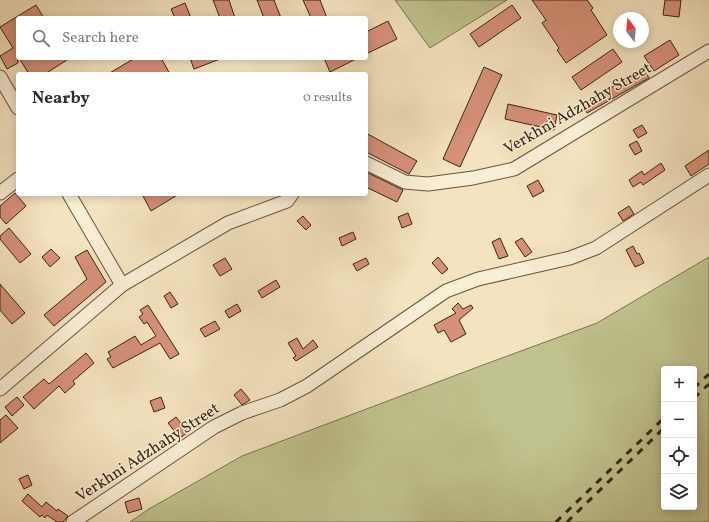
<!DOCTYPE html>
<html lang="en">
<head>
<meta charset="utf-8">
<style>
  :root { --surface:#fff; --page:#f2f2f3; --text:#2b2b33; --muted:#7c7c81; --line:#e1e1e2 }
  body { margin:0; font-family:Vollkorn,serif; background:var(--page); color:var(--text) }
  .controls { position:absolute; right:12px; bottom:12px; display:grid; overflow:hidden; border-radius:4px; box-shadow:0 2px 10px #0003 }
  .controls button { width:36px; height:36px; display:grid; place-items:center; padding:0; border:0; border-bottom:1px solid var(--line); background:var(--surface); color:var(--text); font:20px sans-serif }
  .compass { position:absolute; left:613px; top:12px; width:36px; height:36px; border-radius:50%; background:var(--surface); box-shadow:0 2px 10px #0003; rotate:344deg }
  .list { margin:0; padding:0; list-style:none }
  h2 { display:flex; justify-content:space-between; align-items:center; height:52px; margin:0; padding:0 16px; font-size:17px }
  h2 small { font-size:13px; font-weight:400; color:var(--muted) }
  .icon { flex:none; width:22px; height:22px; fill:none; stroke:currentColor; stroke-width:2; stroke-linecap:round; stroke-linejoin:round }
  .map { position:relative; flex:none; width:709px; height:522px; overflow:hidden }
  .search { position:absolute; background:var(--surface); box-shadow:0 2px 10px #0003; left:16px; top:16px; width:352px; height:44px; display:flex; align-items:center; gap:10px; box-sizing:border-box; padding:0 14px; border-radius:4px; color:var(--muted); font-size:15px }
  .panel { position:absolute; background:var(--surface); box-shadow:0 2px 10px #0003; left:16px; top:72px; width:352px; height:124px; border-radius:4px }
  .map>svg:first-child { display:block }
  .green { fill:#c0c38f; stroke:#7a7450; fill-rule:evenodd }
  .building { fill:#d79179; stroke:#352611 }
  .lines { fill:none; stroke-linecap:round; stroke-linejoin:round }
  .minor-casing { stroke:#65553c; stroke-width:15 }
  .minor { stroke:#f8edd5; stroke-width:13 }
  .rail { stroke:#352611; stroke-width:3; stroke-dasharray:7 7; stroke-linecap:butt }
  .labels { text-anchor:middle; dominant-baseline:central; stroke-width:3; stroke-linejoin:round; paint-order:stroke }
  .street-label { font-size:16px; fill:#352611; stroke:#f8edd5 }
</style>
</head>
<body>
<div class="map">
<svg width="709" height="522" viewBox="0 0 709 522">
  <rect width="100%" height="100%" fill="#f4e3bf"/>
  <filter id="stains"><feTurbulence type="fractalNoise" baseFrequency=".005" numOctaves="4"/><feColorMatrix values="0 0 0 0 .2 0 0 0 0 .09 0 0 0 0 .02 0 0 0 .5 -.17"/></filter>
  <radialGradient id="worn" r=".72"><stop offset=".6" stop-color="#630" stop-opacity="0"/><stop offset="1" stop-color="#630" stop-opacity=".3"/></radialGradient>
  <path class="green" d="M395,0H507L430,48Z
    M709,257V522H130L149,509L242,456L483,365L597,323ZM664,369H694V507H664Z"/>
  <path class="building" d="M213,0H229L235,18H220Z
    M257,0H274L281,18H264Z
    M303,0H320L327,18H311Z
    M532,0H587L593,8L591,10L607,35L566,63L557,50L559,48L542,23L546,20Z
    M665,0H681L679,17L663,15Z
    M185,3L191,18H175L171,9Z
    M36,5L44,18H18V63L7,69L0,56L13,48L0,27Z
    M512,5L521,18L479,47L470,34Z
    M388,21L397,39L366,54V32Z
    M670,40L679,55L654,71L644,56Z
    M613,49L622,62L581,90L572,77Z
    M19,58H70L45,74H29Z
    M135,58H161L170,74H108Z
    M190,58H219L220,59L194,69Z
    M324,58H358L330,72Z
    M484,67L502,75L460,167L443,159Z
    M644,69L649,78L587,113L582,104Z
    M508,104L557,115L554,130L505,119Z
    M642,125L647,133L638,138L633,130Z
    M366,133L417,161L409,174L366,152Z
    M637,141L642,151L635,155L629,145Z
    M709,150V164L691,176L685,166Z
    M661,163L665,170L643,185L641,182L633,187L629,180L642,171L644,175Z
    M366,172L403,190L397,202L366,187Z
    M538,180L544,191L533,197L527,186Z
    M15,193L26,206L6,224L0,217V206Z
    M142,194H179L151,211Z
    M629,206L634,214L623,221L618,213Z
    M408,213L412,224L402,228L398,217Z
    M303,216L311,225L306,230L297,221Z
    M9,228L31,254L20,263L0,239V236Z
    M353,232L356,239L342,246L339,238Z
    M500,238L508,256L499,259L492,242Z
    M522,238L532,252L525,257L515,242Z
    M633,246L637,254L639,253L644,263L635,267L626,250Z
    M51,249L60,258L50,267L42,257Z
    M87,250L106,282L54,326L44,315L87,279L75,257Z
    M438,257L448,269L442,274L432,263Z
    M225,258L232,269L220,276L213,265Z
    M366,258L369,264L357,271L353,264Z
    M276,280L280,287L262,298L258,291Z
    M0,284L25,313L12,324L0,310Z
    M170,292L178,304L171,308L164,296Z
    M458,303L463,309L471,305L473,308L459,320L466,334L451,342L444,330L438,333L434,325L456,313L452,309Z
    M237,304L241,311L229,318L225,311Z
    M148,305L179,354L170,359L160,343L113,368L107,359L111,357L108,352L135,336L141,345L156,336L147,322L144,324L139,317L143,314L140,310Z
    M215,321L220,329L205,337L200,329Z
    M297,338L303,349L313,340L318,347L296,361L293,358L296,356L288,343Z
    M86,353L94,363L73,381L75,384L65,393L59,386L34,409L23,397L44,379L49,384Z
    M241,389L250,400L242,405L234,395Z
    M17,397L24,405L12,416L5,407Z
    M161,397L165,408L154,412L150,401Z
    M6,415L18,428L0,443V420Z
    M176,417L188,432L180,438L168,423Z
    M28,475L32,485L24,489L19,479Z
    M28,494L42,507L46,502L57,511L58,509L68,516L63,522H57L47,515L45,518L42,515L40,517L22,501Z
    M139,498L142,509L128,513L125,502Z"/>
  <g class="lines">
    <defs>
      <path id="minor" d="M0,77L18,108
        M366,163L405,182L416,183L428,184L473,178L514,169L709,51
        M0,193L18,179
        M69,194L122,285
        M0,389L122,285L228,223L287,201L292,194
        M73,522L214,427L242,413L280,400L307,386L446,291L478,279L570,258L596,248L709,175"/>
    </defs>
    <use href="#minor" class="minor-casing"/>
    <use href="#minor" class="minor"/>
    <path class="rail" d="M694,388L709,374
      M694,398L709,384
      M556,522L664,418
      M567,522L664,428"/>
  </g>
  <g class="labels">
    <g class="street-label">
      <text transform="translate(578 109) rotate(-30)">Verkhni Adzhahy Street</text>
      <text transform="translate(148 453) rotate(-33)">Verkhni Adzhahy Street</text>
    </g>
  </g>
  <rect width="100%" height="100%" filter="url(#stains)"/>
  <rect width="100%" height="100%" fill="url(#worn)"/>
</svg>
<div class="controls">
<button>+</button>
<button>−</button>
<button><svg class="icon" aria-label="locate" viewBox="0 0 24 24"><circle cx="12" cy="12" r="6"/><path d="M12 2v4M12 18v4M2 12h4M18 12h4"/></svg></button>
<button><svg class="icon" aria-label="layers" viewBox="0 0 24 24"><path d="M12 4l9 5-9 5-9-5zM3 14l9 5 9-5"/></svg></button>
</div>
<svg class="compass" viewBox="-18 -18 36 36"><path d="M0-13l5 13h-10z" fill="#e53935"/><path d="M0 13l5-13h-10z" fill="#7c7c81"/></svg>
<div class="search"><svg class="icon" aria-label="search" viewBox="0 0 24 24"><circle cx="10" cy="10" r="6"/><path d="M15 15l6 6"/></svg>Search here</div>
<section class="panel">
<h2>Nearby<small>0 results</small></h2>
<ul class="list">
</ul>
</section>
</div>
</body>
</html>
